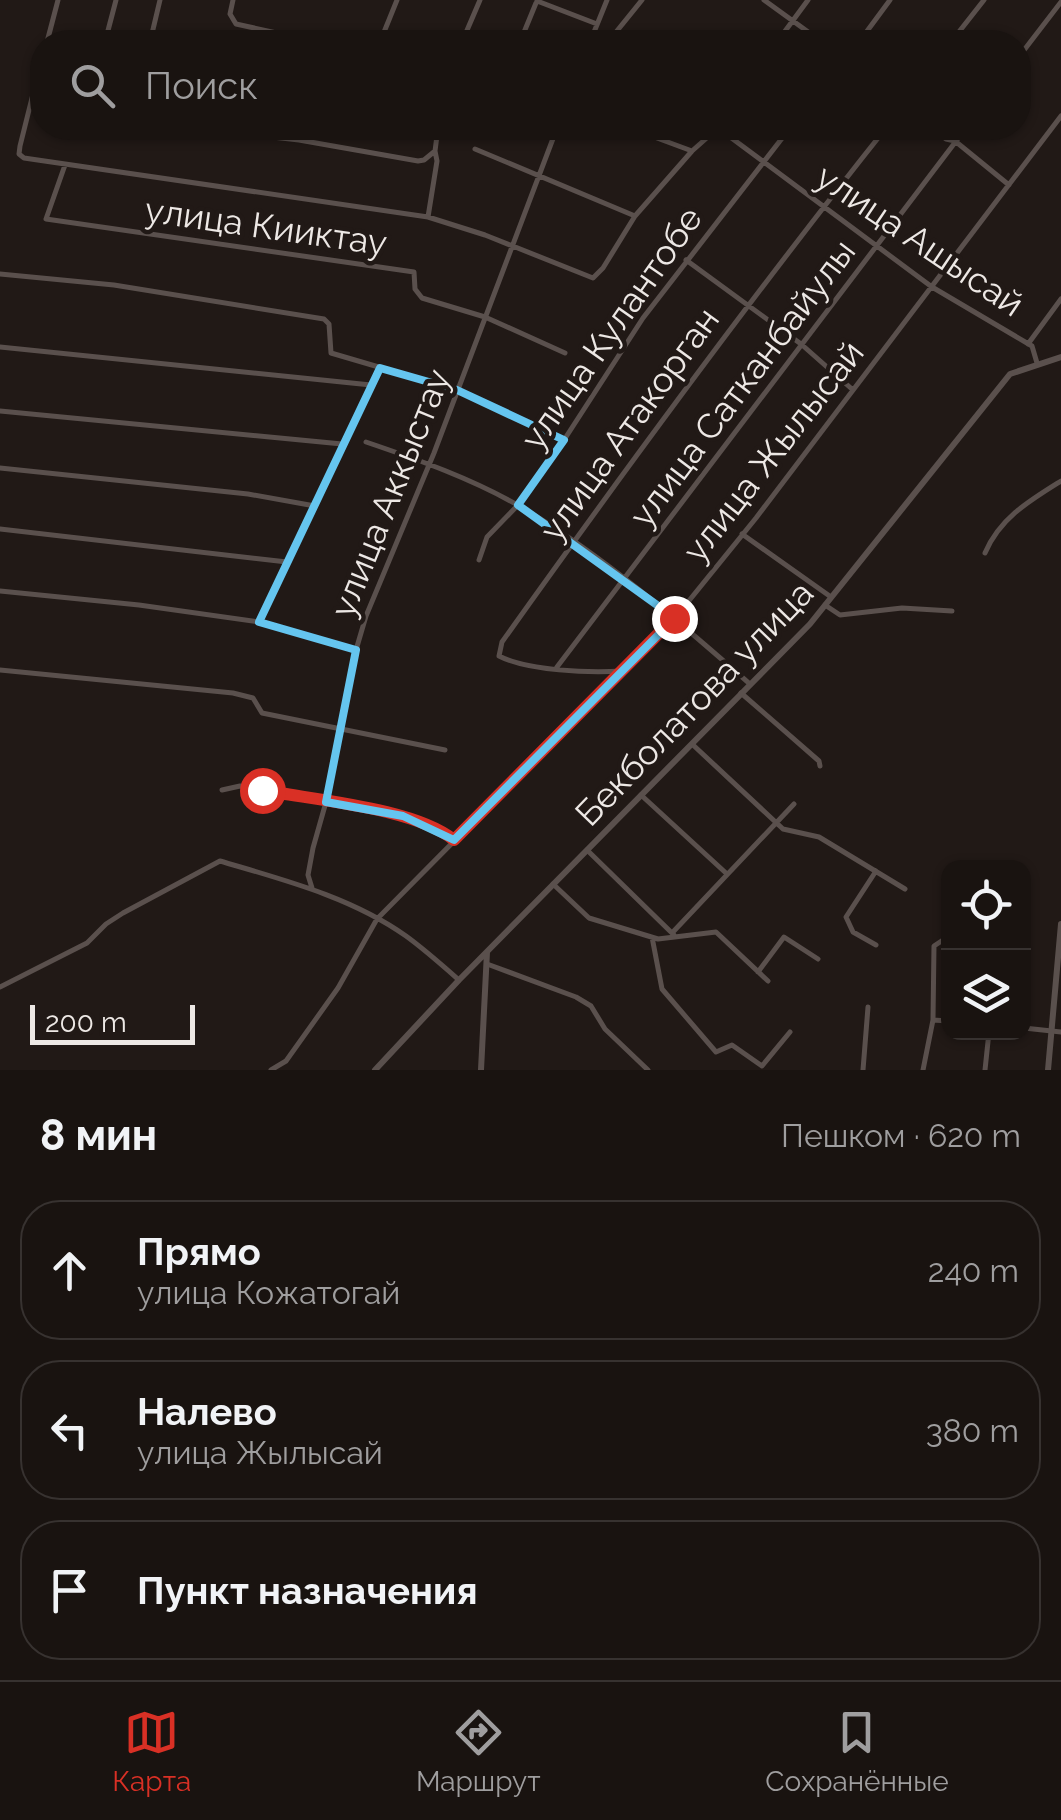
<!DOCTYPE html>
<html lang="ru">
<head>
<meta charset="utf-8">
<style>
  :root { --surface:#191310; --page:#221c19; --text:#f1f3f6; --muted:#9f9e9f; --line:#373230; --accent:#d93025 }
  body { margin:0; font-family:Raleway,sans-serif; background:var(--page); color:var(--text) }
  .controls { position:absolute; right:30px; bottom:30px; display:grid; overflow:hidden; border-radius:20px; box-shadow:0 2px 8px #0004 }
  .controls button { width:90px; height:90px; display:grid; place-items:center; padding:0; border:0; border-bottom:2px solid var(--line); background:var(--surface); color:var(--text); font:50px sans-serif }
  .scale { position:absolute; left:30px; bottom:25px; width:165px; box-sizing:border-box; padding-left:10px; border:5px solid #ede8e5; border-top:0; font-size:28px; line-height:35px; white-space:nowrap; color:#ede8e5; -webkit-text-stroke:8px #211916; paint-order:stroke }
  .stop { position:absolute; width:30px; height:30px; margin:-22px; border:8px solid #d93025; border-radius:50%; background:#fff }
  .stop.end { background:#d93025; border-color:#fff; box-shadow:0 2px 10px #0008 }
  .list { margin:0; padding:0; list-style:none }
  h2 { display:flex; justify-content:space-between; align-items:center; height:130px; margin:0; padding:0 40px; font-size:42px }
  h2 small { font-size:32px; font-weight:400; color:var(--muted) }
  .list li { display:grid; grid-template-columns:65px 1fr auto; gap:30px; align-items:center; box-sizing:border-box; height:140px; margin:0 20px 20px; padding:0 20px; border:2px solid var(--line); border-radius:40px }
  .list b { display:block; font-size:38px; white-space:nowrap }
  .list p { margin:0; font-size:32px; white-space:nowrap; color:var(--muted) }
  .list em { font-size:32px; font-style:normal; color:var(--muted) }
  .icon { flex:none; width:55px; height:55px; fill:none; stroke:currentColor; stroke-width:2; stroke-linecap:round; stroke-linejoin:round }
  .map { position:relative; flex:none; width:1061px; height:1070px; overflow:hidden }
  .search { position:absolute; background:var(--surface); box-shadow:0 2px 8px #0004; left:30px; right:30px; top:30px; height:110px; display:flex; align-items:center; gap:25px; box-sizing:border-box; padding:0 35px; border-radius:40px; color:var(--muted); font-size:38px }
  .sheet { height:610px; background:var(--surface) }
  nav { display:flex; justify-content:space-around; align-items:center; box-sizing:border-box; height:140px; border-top:2px solid var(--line); background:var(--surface); font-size:28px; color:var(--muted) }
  nav a { display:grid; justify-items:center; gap:5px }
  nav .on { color:var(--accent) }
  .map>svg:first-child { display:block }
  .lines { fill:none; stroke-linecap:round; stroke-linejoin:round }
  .minor { stroke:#5a504d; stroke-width:5 }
  .tertiary { stroke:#5a504d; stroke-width:6 }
  .route { stroke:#d93025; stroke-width:12 }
  .marked { fill:none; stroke:#65c5ef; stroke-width:8; stroke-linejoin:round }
  .labels { text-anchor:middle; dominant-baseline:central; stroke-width:9; stroke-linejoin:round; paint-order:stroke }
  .street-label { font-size:35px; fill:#ede8e5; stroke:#211916 }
</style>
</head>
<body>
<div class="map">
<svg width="1061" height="1070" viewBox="0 0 1061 1070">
  <rect width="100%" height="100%" fill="#211916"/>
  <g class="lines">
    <path class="minor" d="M233,0L230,14L236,24L318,42
      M764,0L822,42
      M537,1L597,24
      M47,42L58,0
      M105,42L116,0
      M150,42L160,0
      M380,42L397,0
      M462,42L480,0
      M520,42L536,3
      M590,42L607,0
      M608,42L642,0
      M777,42L808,0
      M859,42L890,0
      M951,42L984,0
      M42,58L20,146L19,154L24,158L428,217L485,235L593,278L603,268L635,216L692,151L718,128
      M1018,58L1061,2
      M193,128L299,140L418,161L424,160L435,151L438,128
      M630,128L692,151
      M718,128L932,287L1032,346L1037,363
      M932,128L946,139L955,141L1009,185
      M475,149L635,216
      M65,165L46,219L414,272L415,289L422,298L485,317L565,353
      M428,217L437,161L435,151
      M686,260L801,344L853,390
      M0,274L114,285L324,319L329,324L331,353L457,390L564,440
      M1028,344L1061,299
      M0,347L371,385
      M0,411L342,444
      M366,442C419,460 473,479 521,507C604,556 678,621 750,684
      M0,468L248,494L315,506
      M0,529L287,562L380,368
      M742,534L831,597
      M985,553C1000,518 1029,501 1061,481
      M479,560L487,537L518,505L564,440L643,318L790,128
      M0,591L139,605L259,622L287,562
      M825,605L840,615L902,608L952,611
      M259,622L356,650
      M557,667L966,128
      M0,670L233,693L253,698L262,713L445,750
      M622,671C589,673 528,671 499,656L502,642C626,468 753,295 886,128
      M741,693L819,761L820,766
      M692,744L783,829L819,837L905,889
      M222,790L240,786C294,796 415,808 454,840
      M641,795L727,874
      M587,850L674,935
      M876,871L846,917L853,932L876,945
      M553,884L589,918L658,939L716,932L768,981
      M312,888L308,875L313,848L326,802L356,650L366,616L434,453L557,128
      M672,933L794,804
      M652,937L662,989L716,1052L732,1045L762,1066L790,1032
      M487,964L576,997L591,1006L605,1029L648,1070
      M758,972L784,937L818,959
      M0,987L87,943L106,924L123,913L220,861C284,880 351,897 406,936C424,949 442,965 459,980
      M933,1020L948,1021
      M1024,1028L1061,1032
      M271,1070L286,1061L338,988L377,919L675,618L756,518L1061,116
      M863,1070L868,1007
      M923,1070L933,1020L934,946L943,940L948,942
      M985,1070L989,1032"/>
    <path class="tertiary" d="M375,1070L459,980L810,624L1010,374L1061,357
      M481,1070L487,952
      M1048,1070L1061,924"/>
  </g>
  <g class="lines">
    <path class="route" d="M262,790C314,800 415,808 454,840L674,618"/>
  </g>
  <path class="marked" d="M380,368L457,390L564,440L518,505L675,618L454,840L403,816L326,802L356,650L259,622Z"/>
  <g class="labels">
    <g class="street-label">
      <text transform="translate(266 226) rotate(8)">улица Кииктау</text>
      <text transform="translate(920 240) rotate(34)">улица Ашысай</text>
      <text transform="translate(611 328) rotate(-55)">улица Кулантобе</text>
      <text transform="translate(742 383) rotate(-53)">улица Сатканбайулы</text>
      <text transform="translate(629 424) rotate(-54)">улица Атакорган</text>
      <text transform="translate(773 451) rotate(-52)">улица Жылысай</text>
      <text transform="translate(390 493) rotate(-68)">улица Аккыстау</text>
      <text transform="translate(694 703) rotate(-46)">Бекболатова улица</text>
    </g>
  </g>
</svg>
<div class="controls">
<button><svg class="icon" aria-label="locate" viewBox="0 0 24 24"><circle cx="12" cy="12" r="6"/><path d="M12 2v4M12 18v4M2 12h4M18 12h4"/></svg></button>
<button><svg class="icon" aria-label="layers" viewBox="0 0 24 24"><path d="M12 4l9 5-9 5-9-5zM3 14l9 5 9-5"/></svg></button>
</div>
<div class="scale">200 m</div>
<div class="stop" style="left:262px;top:790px"></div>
<div class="stop end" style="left:674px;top:618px"></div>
<div class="search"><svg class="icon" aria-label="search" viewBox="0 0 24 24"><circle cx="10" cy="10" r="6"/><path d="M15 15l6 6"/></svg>Поиск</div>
</div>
<section class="sheet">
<h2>8 мин<small>Пешком · 620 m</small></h2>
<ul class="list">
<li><svg class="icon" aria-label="ahead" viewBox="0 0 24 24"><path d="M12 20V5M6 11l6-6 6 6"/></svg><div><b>Прямо</b><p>улица Кожатогай</p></div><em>240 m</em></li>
<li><svg class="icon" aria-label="left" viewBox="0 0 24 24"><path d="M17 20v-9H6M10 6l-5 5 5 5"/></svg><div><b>Налево</b><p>улица Жылысай</p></div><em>380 m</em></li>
<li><svg class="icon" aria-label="arrive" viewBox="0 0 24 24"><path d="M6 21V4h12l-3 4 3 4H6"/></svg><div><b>Пункт назначения</b></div></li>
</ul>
</section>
<nav>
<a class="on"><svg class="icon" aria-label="map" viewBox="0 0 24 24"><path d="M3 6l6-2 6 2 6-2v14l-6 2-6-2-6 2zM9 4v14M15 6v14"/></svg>Карта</a>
<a><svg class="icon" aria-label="directions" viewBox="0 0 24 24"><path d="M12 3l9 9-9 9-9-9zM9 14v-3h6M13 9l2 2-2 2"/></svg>Маршрут</a>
<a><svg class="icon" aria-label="saved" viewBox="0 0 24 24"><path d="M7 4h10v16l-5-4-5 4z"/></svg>Сохранённые</a>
</nav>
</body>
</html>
